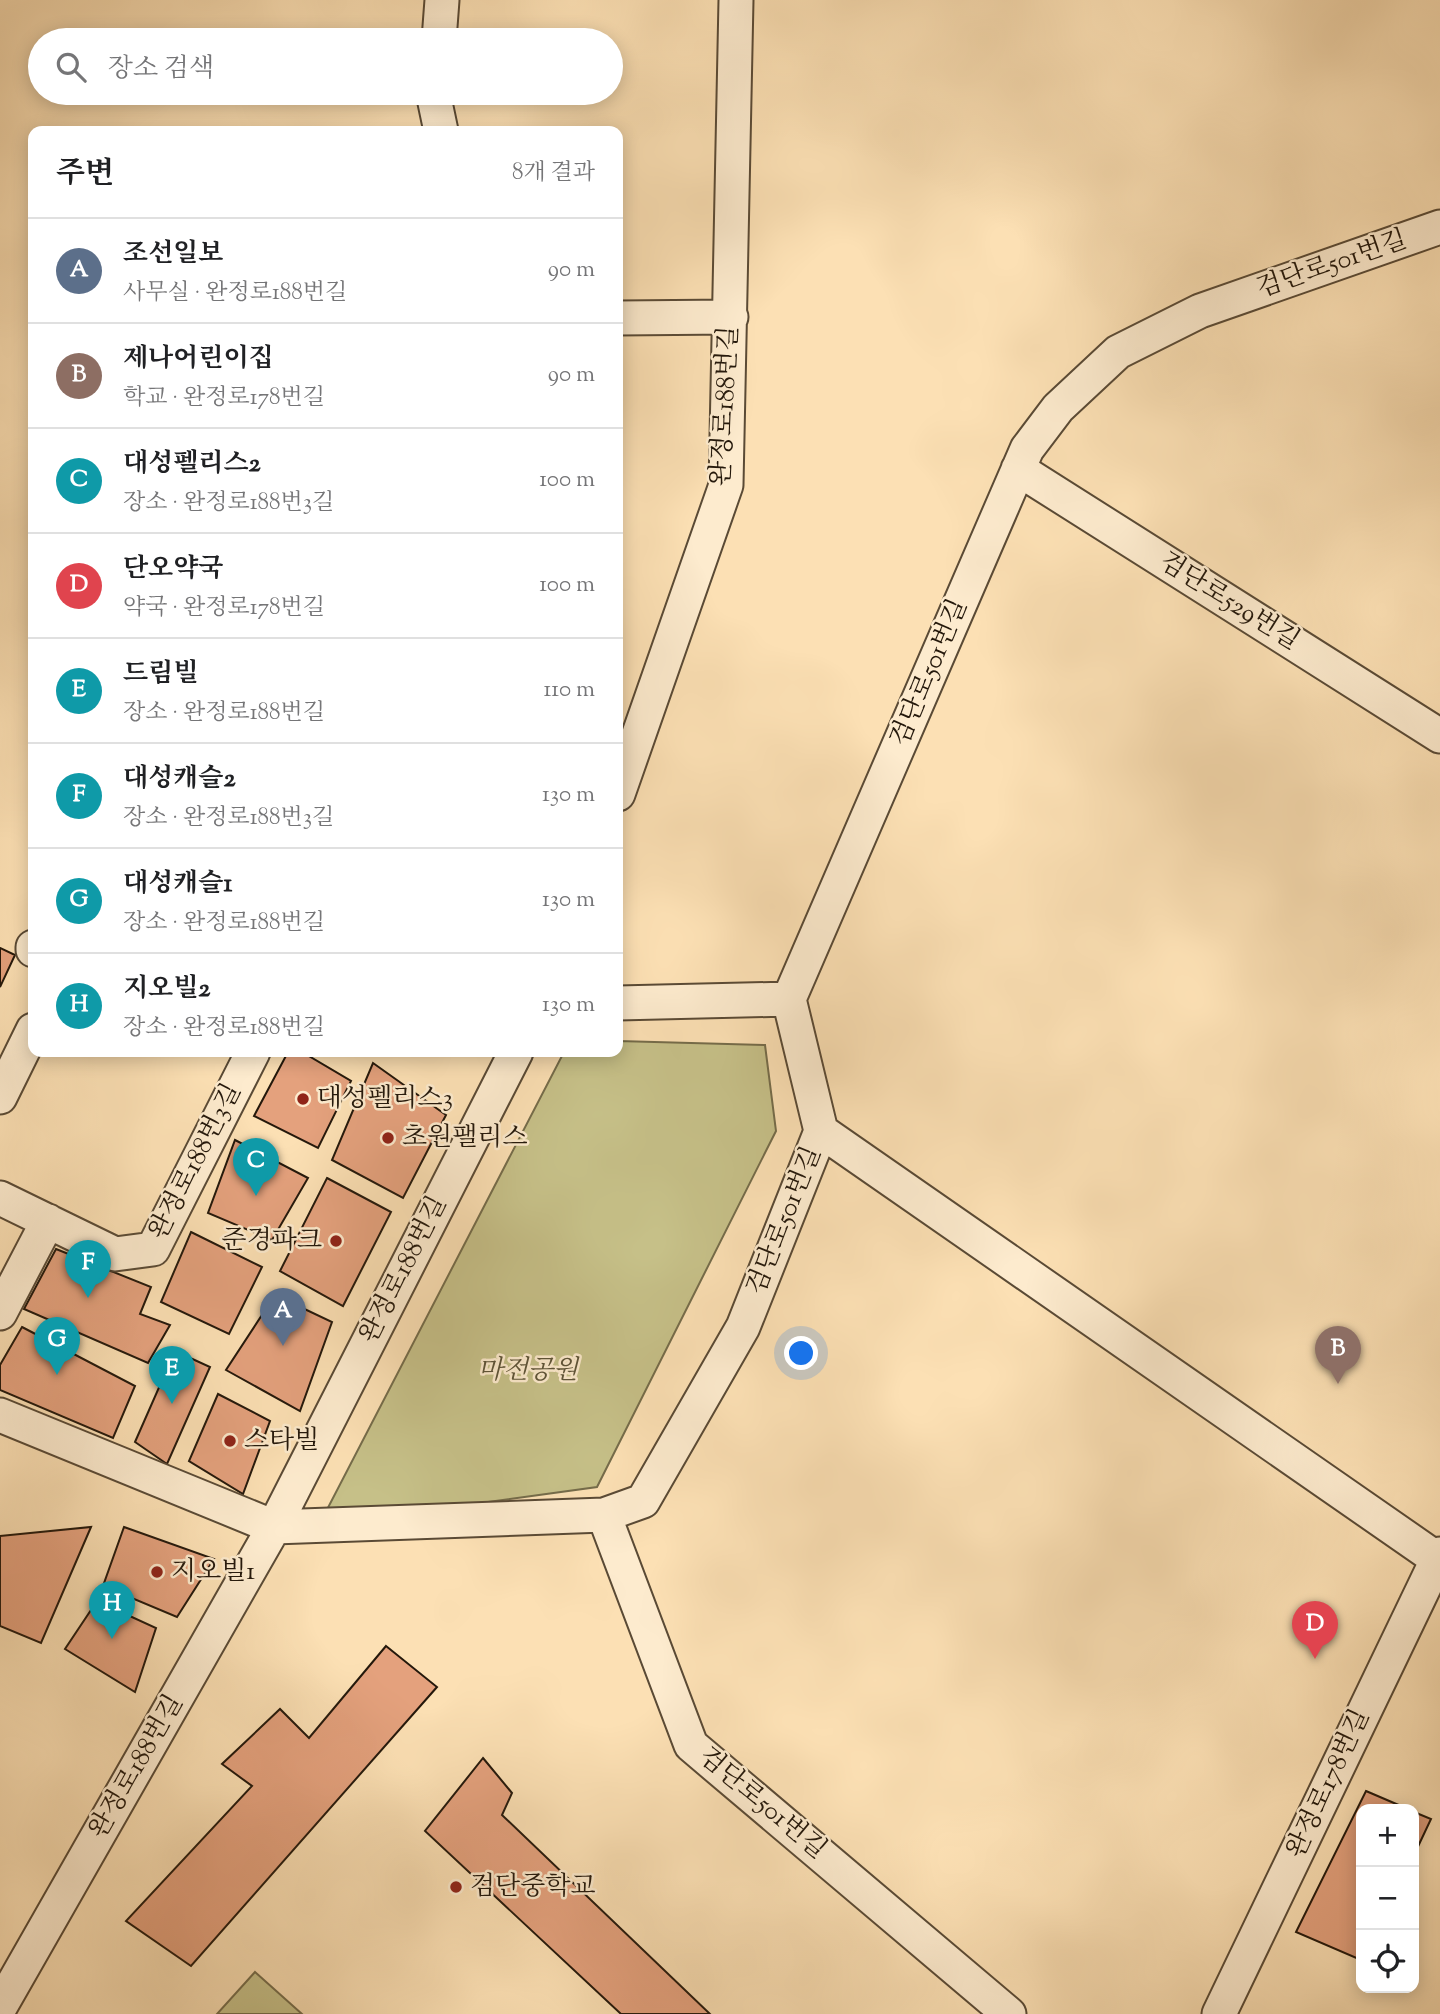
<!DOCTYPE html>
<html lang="ko">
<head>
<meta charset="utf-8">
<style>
  :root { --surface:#fff; --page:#f2f2f2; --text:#202124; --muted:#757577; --line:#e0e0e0; --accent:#0f766e }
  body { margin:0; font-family:"Sorts Mill Goudy","Noto Serif KR",serif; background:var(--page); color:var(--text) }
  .controls { position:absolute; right:21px; bottom:21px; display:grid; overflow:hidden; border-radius:14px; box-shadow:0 4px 18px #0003 }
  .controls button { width:63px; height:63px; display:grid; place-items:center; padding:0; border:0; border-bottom:2px solid var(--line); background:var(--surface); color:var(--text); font:35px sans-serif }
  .you { position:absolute; left:802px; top:1354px; width:24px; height:24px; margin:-18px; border:5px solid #fff; border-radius:50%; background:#1a73e8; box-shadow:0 0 0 10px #1a73e833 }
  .badge { display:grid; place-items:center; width:46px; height:46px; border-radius:50%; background:var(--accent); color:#fff; font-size:23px; font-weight:700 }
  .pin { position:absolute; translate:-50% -58px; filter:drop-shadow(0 2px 4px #0008) }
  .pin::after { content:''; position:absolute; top:37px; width:24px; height:21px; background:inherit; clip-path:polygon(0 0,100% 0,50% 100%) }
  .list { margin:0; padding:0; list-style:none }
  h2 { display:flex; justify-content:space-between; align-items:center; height:91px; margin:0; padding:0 28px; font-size:30px }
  h2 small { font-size:23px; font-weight:400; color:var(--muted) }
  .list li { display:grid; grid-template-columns:46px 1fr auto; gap:21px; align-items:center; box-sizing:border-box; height:105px; padding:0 28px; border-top:2px solid var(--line) }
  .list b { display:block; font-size:26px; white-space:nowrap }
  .list p { margin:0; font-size:23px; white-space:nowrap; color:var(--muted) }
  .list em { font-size:23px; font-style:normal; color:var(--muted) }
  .icon { flex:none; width:38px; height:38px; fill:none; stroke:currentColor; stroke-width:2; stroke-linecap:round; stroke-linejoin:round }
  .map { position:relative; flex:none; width:1440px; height:2014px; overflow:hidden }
  .search { position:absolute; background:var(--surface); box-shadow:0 4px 18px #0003; left:28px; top:28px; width:595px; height:77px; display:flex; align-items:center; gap:18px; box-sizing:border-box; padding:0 24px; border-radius:38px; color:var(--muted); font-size:26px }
  .panel { position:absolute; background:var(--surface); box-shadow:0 4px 18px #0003; left:28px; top:126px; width:595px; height:931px; border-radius:14px }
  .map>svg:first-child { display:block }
  .green { fill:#c6c088; stroke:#756c4a; stroke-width:2 }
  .building { fill:#e4a17d; stroke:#24180b; stroke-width:2 }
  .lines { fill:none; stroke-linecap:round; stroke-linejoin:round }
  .street-casing { stroke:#5a4a35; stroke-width:37 }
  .street { stroke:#fdebce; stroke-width:33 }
  .poi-dot { fill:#8f2418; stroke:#fdebce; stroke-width:2.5 }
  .labels { text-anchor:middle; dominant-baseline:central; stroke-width:5; stroke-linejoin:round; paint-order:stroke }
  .street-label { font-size:26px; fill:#24180b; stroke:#fdebce }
  .poi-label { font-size:26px; fill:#24180b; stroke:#fdebce; text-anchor:start }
  .park-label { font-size:26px; font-style:italic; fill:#5d5337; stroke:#fdebce }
</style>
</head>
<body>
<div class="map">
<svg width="1440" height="2014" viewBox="0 0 1440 2014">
  <rect width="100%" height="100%" fill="#fce0b4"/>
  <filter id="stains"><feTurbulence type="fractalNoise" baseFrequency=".00286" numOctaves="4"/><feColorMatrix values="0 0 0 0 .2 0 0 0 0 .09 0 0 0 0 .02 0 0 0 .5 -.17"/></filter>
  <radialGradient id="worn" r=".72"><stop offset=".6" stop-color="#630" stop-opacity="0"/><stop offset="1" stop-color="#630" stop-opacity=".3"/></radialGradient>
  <path class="green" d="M618,1041L765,1045L776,1131L597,1487L319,1525L564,1052H618Z
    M255,1972L302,2014H217Z"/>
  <path class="building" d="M0,948L15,955L0,987Z
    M288,1052H302L351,1081L318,1148L254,1116Z
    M373,1063L446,1115L403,1198L332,1160Z
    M235,1140L308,1178L272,1240L208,1213Z
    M327,1178L391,1212L343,1306L280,1271Z
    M191,1232L262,1267L229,1334L161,1302Z
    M56,1249L151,1287L140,1314L170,1325L148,1363L24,1309Z
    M275,1295L332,1322L300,1411L226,1370Z
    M22,1327L135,1386L113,1438L0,1390V1365Z
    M175,1351L210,1367L167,1464L135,1442Z
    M218,1394L270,1421L243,1494L189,1461Z
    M91,1527L41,1643L0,1626V1536Z
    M124,1527L214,1559L177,1617L103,1586Z
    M97,1601L156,1628L135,1692L65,1649Z
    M386,1646L437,1687L191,1966L126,1921L252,1786L222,1764L280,1709L309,1738Z
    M483,1758L512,1793L502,1815L710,2014H621L425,1831Z
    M1366,1791L1408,1809H1361V1960L1296,1932Z
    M1414,1812L1431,1819L1414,1855Z"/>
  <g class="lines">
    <defs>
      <path id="street" d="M439,40L442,0
        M433,93L441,131
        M618,318L731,317
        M1018,469L1440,736
        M618,794L726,485L736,0
        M33,947V950
        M618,1003L789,999
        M516,1052L274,1527L604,1515L643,1501L743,1327L821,1131L789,999L1027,449L1058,408L1118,352L1200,311L1440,227
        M0,1097L33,1030
        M821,1131L1440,1561
        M0,1198L115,1254L153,1249L253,1052
        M0,1313L48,1221
        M0,1415L274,1527L0,2007
        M604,1515L691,1745L1009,2014
        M1219,2014L1440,1554"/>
    </defs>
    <use href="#street" class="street-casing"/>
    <use href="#street" class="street"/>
  </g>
  <g class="poi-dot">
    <circle cx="303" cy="1099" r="7"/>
    <circle cx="388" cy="1138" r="7"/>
    <circle cx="336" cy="1241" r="7"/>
    <circle cx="230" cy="1441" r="7"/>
    <circle cx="157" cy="1572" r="7"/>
    <circle cx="456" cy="1887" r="7"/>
  </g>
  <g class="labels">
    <g class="street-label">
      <text transform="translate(1332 265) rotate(-19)">검단로501번길</text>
      <text transform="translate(726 406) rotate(-87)">완정로188번길</text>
      <text transform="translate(1229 602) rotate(32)">검단로529번길</text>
      <text transform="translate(930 673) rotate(-67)">검단로501번길</text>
      <text transform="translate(196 1162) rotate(-63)">완정로188번3길</text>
      <text transform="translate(785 1221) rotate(-68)">검단로501번길</text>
      <text transform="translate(404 1270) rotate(-63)">완정로188번길</text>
      <text transform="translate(137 1767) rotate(-60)">완정로188번길</text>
      <text transform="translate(1329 1784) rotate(-65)">완정로178번길</text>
      <text transform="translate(762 1804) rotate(40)">검단로501번길</text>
    </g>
    <g class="poi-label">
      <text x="317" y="1099">대성펠리스3</text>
      <text x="402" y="1138">초원팰리스</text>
      <text x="322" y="1241" text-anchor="end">준경파크</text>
      <text x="244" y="1441">스타빌</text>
      <text x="171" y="1572">지오빌1</text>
      <text x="470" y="1887">검단중학교</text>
    </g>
    <g class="park-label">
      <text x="528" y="1371">마전공원</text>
    </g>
  </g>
  <rect width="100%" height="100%" filter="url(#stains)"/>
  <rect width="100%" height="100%" fill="url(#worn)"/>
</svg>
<div class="controls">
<button>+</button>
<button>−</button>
<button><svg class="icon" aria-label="locate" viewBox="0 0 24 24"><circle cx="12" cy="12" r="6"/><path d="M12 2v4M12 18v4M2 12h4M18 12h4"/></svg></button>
</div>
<div class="you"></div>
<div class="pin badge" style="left:283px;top:1346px;background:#5c6f8a">A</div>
<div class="pin badge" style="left:1338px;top:1384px;background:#8d6e63">B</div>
<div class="pin badge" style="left:256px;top:1196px;background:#0f9aa8">C</div>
<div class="pin badge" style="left:1315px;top:1659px;background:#e0444e">D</div>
<div class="pin badge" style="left:172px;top:1404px;background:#0f9aa8">E</div>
<div class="pin badge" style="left:88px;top:1298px;background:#0f9aa8">F</div>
<div class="pin badge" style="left:57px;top:1375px;background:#0f9aa8">G</div>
<div class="pin badge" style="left:112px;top:1639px;background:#0f9aa8">H</div>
<div class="search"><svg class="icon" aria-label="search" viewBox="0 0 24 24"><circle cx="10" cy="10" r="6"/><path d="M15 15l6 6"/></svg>장소 검색</div>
<section class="panel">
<h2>주변<small>8개 결과</small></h2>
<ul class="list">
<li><span class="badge" style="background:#5c6f8a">A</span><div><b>조선일보</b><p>사무실 · 완정로188번길</p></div><em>90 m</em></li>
<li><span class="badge" style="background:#8d6e63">B</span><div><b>제나어린이집</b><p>학교 · 완정로178번길</p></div><em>90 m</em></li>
<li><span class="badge" style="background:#0f9aa8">C</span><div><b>대성펠리스2</b><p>장소 · 완정로188번3길</p></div><em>100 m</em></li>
<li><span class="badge" style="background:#e0444e">D</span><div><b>단오약국</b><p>약국 · 완정로178번길</p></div><em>100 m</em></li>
<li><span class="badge" style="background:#0f9aa8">E</span><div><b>드림빌</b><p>장소 · 완정로188번길</p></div><em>110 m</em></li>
<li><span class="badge" style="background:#0f9aa8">F</span><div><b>대성캐슬2</b><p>장소 · 완정로188번3길</p></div><em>130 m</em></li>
<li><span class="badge" style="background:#0f9aa8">G</span><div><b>대성캐슬1</b><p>장소 · 완정로188번길</p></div><em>130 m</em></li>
<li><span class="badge" style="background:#0f9aa8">H</span><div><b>지오빌2</b><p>장소 · 완정로188번길</p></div><em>130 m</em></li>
</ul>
</section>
</div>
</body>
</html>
